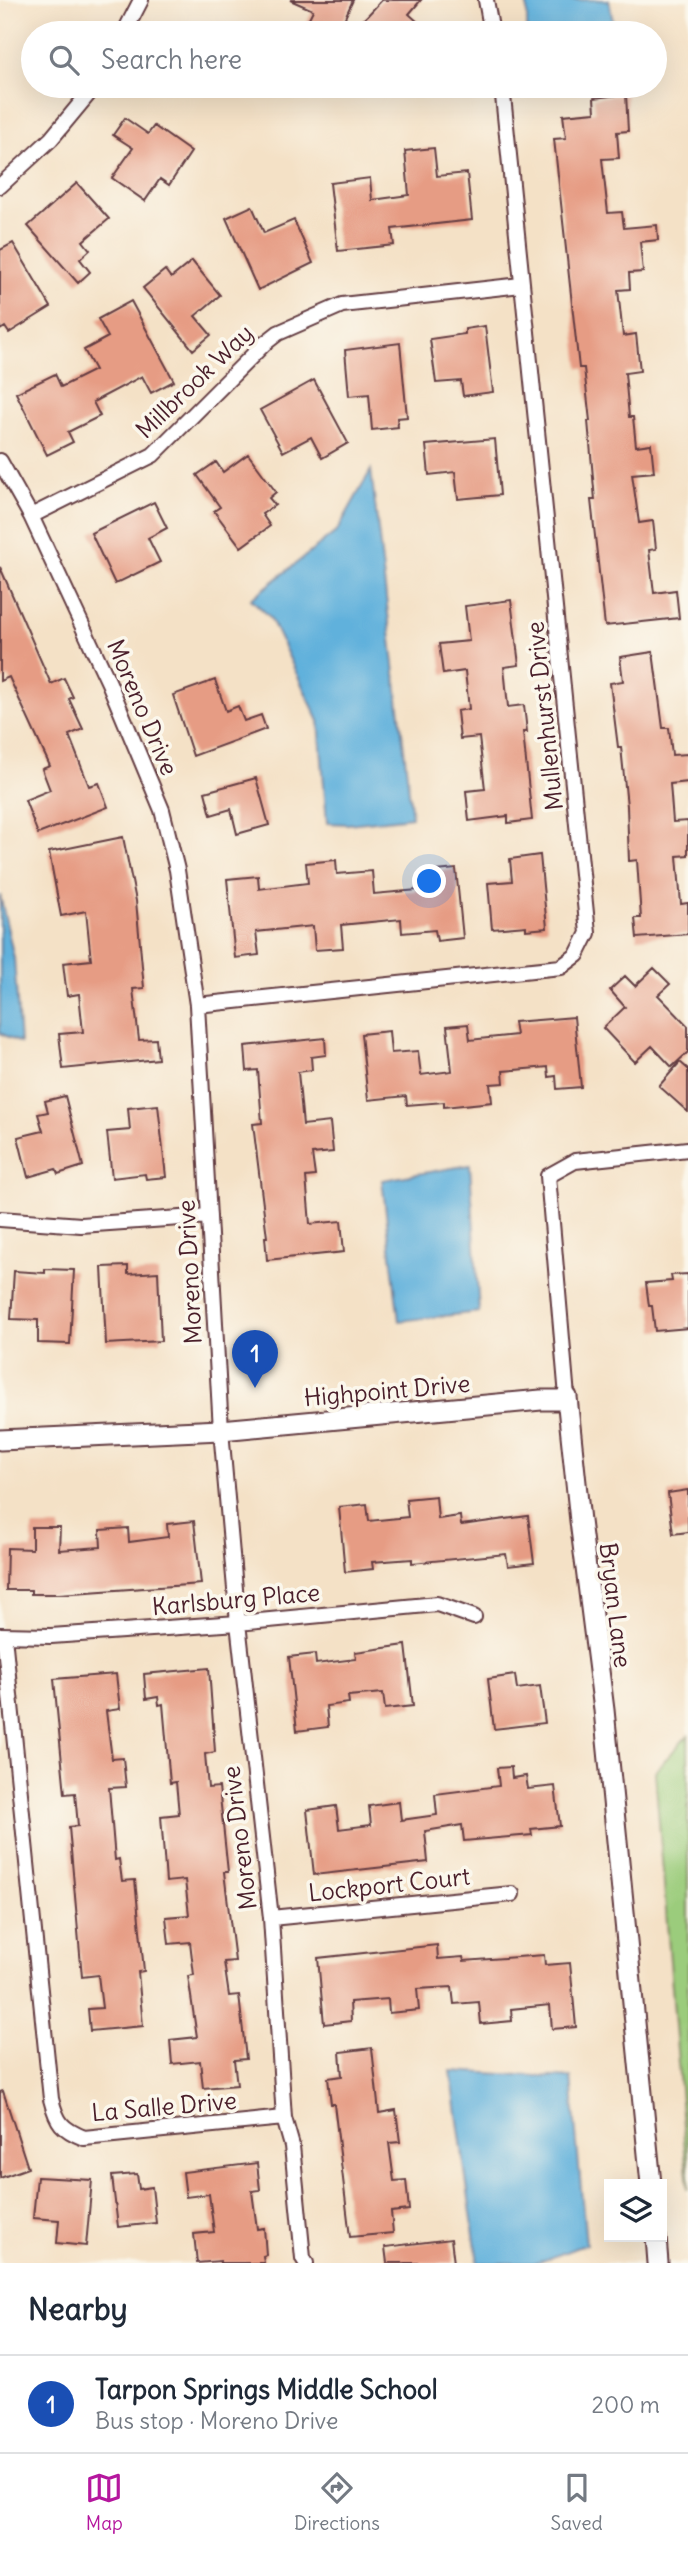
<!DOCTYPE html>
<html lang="en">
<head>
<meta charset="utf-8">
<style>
  :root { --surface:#fff; --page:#f6f6f7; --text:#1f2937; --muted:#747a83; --line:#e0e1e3; --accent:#b5179e }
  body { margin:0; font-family:Delius,sans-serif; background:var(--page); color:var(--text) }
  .controls { position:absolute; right:21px; bottom:21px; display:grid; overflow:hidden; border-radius:0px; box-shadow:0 7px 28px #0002 }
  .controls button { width:63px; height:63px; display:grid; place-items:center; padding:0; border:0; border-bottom:2px solid var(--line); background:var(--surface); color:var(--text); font:35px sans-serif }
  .you { position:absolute; left:430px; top:882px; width:24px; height:24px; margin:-18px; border:5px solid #fff; border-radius:50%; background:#1a73e8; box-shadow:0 0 0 10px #1a73e833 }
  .badge { display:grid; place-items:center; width:46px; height:46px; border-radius:50%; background:var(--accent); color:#fff; font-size:23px; font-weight:700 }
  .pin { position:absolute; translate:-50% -58px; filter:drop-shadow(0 2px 4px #0008) }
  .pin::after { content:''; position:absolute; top:37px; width:24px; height:21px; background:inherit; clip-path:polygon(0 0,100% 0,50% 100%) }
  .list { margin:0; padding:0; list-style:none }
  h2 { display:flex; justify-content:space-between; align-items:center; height:91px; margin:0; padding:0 28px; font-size:30px }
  h2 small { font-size:23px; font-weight:400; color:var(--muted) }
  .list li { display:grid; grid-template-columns:46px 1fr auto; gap:21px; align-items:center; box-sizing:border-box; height:98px; padding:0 28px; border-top:2px solid var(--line) }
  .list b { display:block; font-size:26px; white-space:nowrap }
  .list p { margin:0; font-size:23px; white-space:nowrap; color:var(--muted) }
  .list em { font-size:23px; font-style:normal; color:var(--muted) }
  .icon { flex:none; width:38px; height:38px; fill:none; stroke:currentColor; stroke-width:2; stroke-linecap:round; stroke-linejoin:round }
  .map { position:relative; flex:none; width:688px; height:2263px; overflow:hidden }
  .search { position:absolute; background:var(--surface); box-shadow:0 7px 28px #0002; left:21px; right:21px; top:21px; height:77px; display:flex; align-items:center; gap:18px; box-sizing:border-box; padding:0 24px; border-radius:38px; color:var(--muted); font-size:26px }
  .sheet { height:189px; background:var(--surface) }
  nav { display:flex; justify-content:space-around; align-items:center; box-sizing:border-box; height:98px; border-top:2px solid var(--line); background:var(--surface); font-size:19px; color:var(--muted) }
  nav a { display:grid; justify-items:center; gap:4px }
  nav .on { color:var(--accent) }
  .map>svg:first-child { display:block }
  .green { fill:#9bcc7b; stroke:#727653; stroke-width:2 }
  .water { fill:#61b1dc; stroke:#566884; stroke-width:2 }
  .building { fill:#e69c84 }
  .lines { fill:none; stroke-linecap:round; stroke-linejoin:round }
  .street-casing { stroke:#643c42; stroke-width:18 }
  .secondary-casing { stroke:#643c42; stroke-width:23 }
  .street { stroke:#fff; stroke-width:14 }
  .secondary { stroke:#fff; stroke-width:19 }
  .labels { text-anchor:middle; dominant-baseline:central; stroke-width:7; stroke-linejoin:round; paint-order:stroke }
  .street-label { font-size:24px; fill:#4a1f2b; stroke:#fbf7ec }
</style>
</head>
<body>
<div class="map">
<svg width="688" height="2263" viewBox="0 0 688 2263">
  <rect width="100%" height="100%" fill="#fbf7ec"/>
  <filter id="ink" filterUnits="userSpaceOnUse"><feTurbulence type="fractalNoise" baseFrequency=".0143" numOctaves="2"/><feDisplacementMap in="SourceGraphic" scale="14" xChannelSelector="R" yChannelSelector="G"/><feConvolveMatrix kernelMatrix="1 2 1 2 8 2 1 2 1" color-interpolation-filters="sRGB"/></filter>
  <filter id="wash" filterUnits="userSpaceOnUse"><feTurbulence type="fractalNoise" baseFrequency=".00686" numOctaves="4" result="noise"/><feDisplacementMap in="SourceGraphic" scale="28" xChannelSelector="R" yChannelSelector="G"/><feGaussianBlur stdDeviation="1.57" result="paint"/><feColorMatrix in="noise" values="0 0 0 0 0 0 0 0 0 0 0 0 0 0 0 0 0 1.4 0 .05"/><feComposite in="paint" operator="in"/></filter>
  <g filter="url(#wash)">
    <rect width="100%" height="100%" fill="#f4e1c6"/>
    <path class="green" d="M688,1735V2190L655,1771Z"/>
    <path class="water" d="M527,0H609L615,33H527Z
      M371,470L412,817L348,824L327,823L319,721L270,617L251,599L337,531Z
      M0,895L14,958L20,1043L0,1033Z
      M470,1165L479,1312L399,1321L382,1180Z
      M451,2071L571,2078L586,2244L537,2263H478Z"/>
    <g id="blocks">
      <path class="building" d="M290,0H353L338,33H321L305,26L313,10Z
        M382,0H421L409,14L430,33H351Z
        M626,94L628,131L617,132L619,158L602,159L608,213L622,212L624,228L657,225L658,240L640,242L643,272L629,273L630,289L618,290L623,336L636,334L640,371L625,373L629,417H633L636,446L651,444L654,472L632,474L639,523L653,521L656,549L649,550L654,593L676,590L679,618L605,626L591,500H595L588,421H590L584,368H579L554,139L566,138L563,115L595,112L594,98Z
        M125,118L148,134L154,126L191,152L169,185L160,179L145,201L112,178L133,148L113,135Z
        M434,148L437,176L467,173L472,220L392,229L394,245L338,251L330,183L370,178L372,200L409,195L405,151Z
        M77,183L109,219L83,241L90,250L80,259L90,272L78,283L28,226Z
        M252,206L264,233L294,220L313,263L258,290L226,218Z
        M13,243L51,307L9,333L5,327L0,330V250Z
        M192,261L220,295L195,316L211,335L193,350L143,288L165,270L171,278Z
        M131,301L174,381L151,393L142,376L93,402L100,416L68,432L73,442L47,455L16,393L55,374L61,387L95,370L84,350L108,337L98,319Z
        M485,326L493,392L463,396L461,381L436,383L430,339L465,334V329Z
        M400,343L407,417L397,418L398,427L372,430L369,394L349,396L345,350Z
        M314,380L348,443L322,458L311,437L283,452L260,410Z
        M495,439L500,495L458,499L455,472L429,475L426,445Z
        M248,454L276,492L269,498L275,505L262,514L270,526L241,547L214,511L220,507L197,475L216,462L223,472Z
        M154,502L167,528L148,538L160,562L115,584L91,533Z
        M0,567L51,684L64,678L73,697L69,699L83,729L69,735L89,786L99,783L108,807L38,834L25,800L50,790L42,769L50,766L9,677L0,681Z
        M511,600L519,665L504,667L508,707L524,705L527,732H523L532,820L508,823V816L469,821L466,791L485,789L479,737L460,739L457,711L469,709L465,671L443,674L439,644L469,641L465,606Z
        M653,652L663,728H669L672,755L688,754V782L670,784L673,822L688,821V855L677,856L681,904L688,903V934L637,938L635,918H641L637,860L629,861L627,806L621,747H618L610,683L623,681L620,657Z
        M215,680L226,711L238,706L244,721L261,715L266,729L193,756L173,695Z
        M256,778L269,825L237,834L231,809L211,815L205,792Z
        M123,837L136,901L144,988L133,989L139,1040L156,1039L158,1059L63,1069L59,1034L83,1032L79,994L67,996L63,963L91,960L86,911L61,916L49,852Z
        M540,855L547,928L526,930V926L492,929L488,883L512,881L510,859Z
        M336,860L337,874L372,871L374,894L429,889L427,872L456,869L463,938L437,941L435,930L402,933L401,919L341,925L343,948L315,950L313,926L256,932L259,955L235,958L227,879L258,876L259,889L308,883L306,863Z
        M654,968L670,984L658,995L688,1026V1052L672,1067L652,1046L635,1062L603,1028L625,1007L610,990L625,976L635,986Z
        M574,1017L581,1087L557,1089L556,1076L549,1077L548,1067L503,1071L504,1083L490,1084L492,1102L444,1107V1102L407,1105L406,1096L368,1100L361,1034L389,1031L391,1053L418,1051L421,1075L452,1071L447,1026L468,1024L470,1040L516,1035L514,1022Z
        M325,1038L326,1055L311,1057L312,1070L298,1072L303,1125L330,1122L333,1152L312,1154L315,1176L306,1177L310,1224L341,1221L344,1252L267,1260L265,1237H267L253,1124L262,1123L258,1070L247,1071L245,1046Z
        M680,1062L688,1069V1112L659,1086Z
        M65,1096L83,1166L58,1174L56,1169L28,1177L18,1137L43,1131L38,1114L48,1112L45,1101Z
        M158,1105L166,1177L146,1179L145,1174L112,1178L107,1132L130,1130L128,1108Z
        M128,1266V1274L158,1272L161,1341L106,1344L102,1267Z
        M45,1269L74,1270L70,1344L38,1343V1320L11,1319L14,1271L45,1273Z
        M688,1274V1328L655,1331L652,1306H649L646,1283L672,1281L671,1275Z
        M688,1490V1532L673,1534L668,1493Z
        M436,1496L438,1519L460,1516L461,1525L528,1516L534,1563L508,1566L506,1554L412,1563V1559L372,1562L373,1569L345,1572L339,1507L367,1504L369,1521L408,1517L406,1499Z
        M194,1521L201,1584L59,1594H31V1590H6L7,1548L32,1549V1527H60L59,1550L101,1547L100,1530L128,1528L129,1542L168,1537L167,1524Z
        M406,1645L413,1706L385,1709L383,1693L348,1696L349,1703L326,1706L328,1727L297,1731L289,1657L315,1654L316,1664L356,1659L355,1652Z
        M209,1668L215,1752L205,1754L208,1788L219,1787L228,1872H224L235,1961L224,1962L229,1996L239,1995L246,2059L234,2060L237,2085L203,2088L200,2061L172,2064L170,2040L197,2037L188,1976L194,1975L190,1942L169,1944L166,1917L189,1915L185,1880L166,1882L161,1816L179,1814L176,1782L170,1783L163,1704L159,1705L158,1697L146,1699L144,1674Z
        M116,1674L120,1709L106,1711L112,1759L123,1758L126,1787L109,1788L115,1860L119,1859L122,1881L135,1880L144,1971L138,1972L143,2026L90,2031L88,2009L102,2008L98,1975L82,1977L69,1827L78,1826L75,1793L65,1794L54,1679Z
        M515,1675L517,1689L540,1686L545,1723L494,1729L488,1679Z
        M511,1767L512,1778L526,1776L528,1789L555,1786L560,1826L531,1829L532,1835L464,1841L462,1825L425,1831L428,1862L314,1875L307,1810L336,1806L339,1829L371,1825L369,1806L399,1802L401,1820L437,1815L435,1794L499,1786L497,1768Z
        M437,1945L438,1959L463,1957L464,1961L544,1955L545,1965L570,1963L576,2027L552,2029L550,2005L511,2009L512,2021L481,2024L479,2002L454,2004L452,1987L417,1989L419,2010L389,2013L388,1999L350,2002L351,2021L324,2024L318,1958Z
        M372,2048L379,2113L396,2110L400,2142L389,2143L394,2181L406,2180L409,2210L391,2212L393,2233L350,2237L334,2104H331L328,2078L342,2076L340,2052Z
        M3,2091L28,2168L0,2178V2092Z
        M257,2163L260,2190L252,2191L257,2229L264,2228L266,2255L263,2256L264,2263H220V2261L197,2263L194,2234L214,2232L209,2194L186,2197L183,2172Z
        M137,2174L139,2189L152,2187L156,2223L118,2227L112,2176Z
        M37,2177L92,2180L86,2246L57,2243L59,2220L33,2218Z
        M451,2239L454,2263H387L385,2247Z"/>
    </g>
  </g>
  <g filter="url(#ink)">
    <use href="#blocks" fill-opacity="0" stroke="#643c42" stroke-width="2"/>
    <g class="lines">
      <defs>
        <path id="street" d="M486,0L492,33
          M124,33L141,0
          M0,186L51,139L95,86
          M0,461L31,516L109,683L162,810L177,870L197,1005L221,1430L238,1623L271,1918L284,2118L292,2146L303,2258L306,2263
          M31,516L153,455L264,344L278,333L342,305L521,285
          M197,1005L561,967L577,955L588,933C561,650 529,368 502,86
          M0,1219L81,1225L209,1216
          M567,1397L548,1176L575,1161L688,1149
          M0,1635L51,1636L238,1623L437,1604L474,1617
          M4,1636L51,2099C57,2123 62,2129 84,2138L284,2118
          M271,1918L512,1894"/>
        <path id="secondary" d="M0,1440L221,1430L541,1400H560L567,1397L580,1521L604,1710L651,2184
          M656,2237L658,2263"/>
      </defs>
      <use href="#street" class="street-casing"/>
      <use href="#secondary" class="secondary-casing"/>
      <use href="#street" class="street"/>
      <use href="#secondary" class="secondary"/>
    </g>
  </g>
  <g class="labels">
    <g class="street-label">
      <text transform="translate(194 381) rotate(-44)">Millbrook Way</text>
      <text transform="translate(143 707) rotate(67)">Moreno Drive</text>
      <text transform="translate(544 716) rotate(-96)">Mullenhurst Drive</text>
      <text transform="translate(189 1272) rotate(-93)">Moreno Drive</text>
      <text transform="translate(387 1390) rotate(-5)">Highpoint Drive</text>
      <text transform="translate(236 1599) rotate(-5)">Karlsburg Place</text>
      <text transform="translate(616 1605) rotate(83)">Bryan Lane</text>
      <text transform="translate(239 1838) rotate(-97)">Moreno Drive</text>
      <text transform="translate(389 1884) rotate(-6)">Lockport Court</text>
      <text transform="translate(164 2106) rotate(-5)">La Salle Drive</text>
    </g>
  </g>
</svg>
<div class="controls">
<button><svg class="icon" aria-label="layers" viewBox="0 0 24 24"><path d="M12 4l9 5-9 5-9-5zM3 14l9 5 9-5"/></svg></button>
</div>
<div class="you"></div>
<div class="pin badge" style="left:255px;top:1388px;background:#1a4fb4">1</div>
<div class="search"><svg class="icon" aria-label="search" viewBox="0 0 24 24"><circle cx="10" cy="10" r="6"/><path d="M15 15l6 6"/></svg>Search here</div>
</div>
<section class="sheet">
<h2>Nearby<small></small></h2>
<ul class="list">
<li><span class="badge" style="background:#1a4fb4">1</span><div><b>Tarpon Springs Middle School</b><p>Bus stop · Moreno Drive</p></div><em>200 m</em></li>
</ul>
</section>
<nav>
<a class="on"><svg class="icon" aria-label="map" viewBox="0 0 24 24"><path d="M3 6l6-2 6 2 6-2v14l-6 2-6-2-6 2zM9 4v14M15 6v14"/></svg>Map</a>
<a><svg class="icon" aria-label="directions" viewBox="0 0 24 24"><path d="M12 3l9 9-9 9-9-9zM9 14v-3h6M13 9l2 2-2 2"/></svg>Directions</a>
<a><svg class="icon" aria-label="saved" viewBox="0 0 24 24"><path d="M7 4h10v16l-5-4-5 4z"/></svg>Saved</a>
</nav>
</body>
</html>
